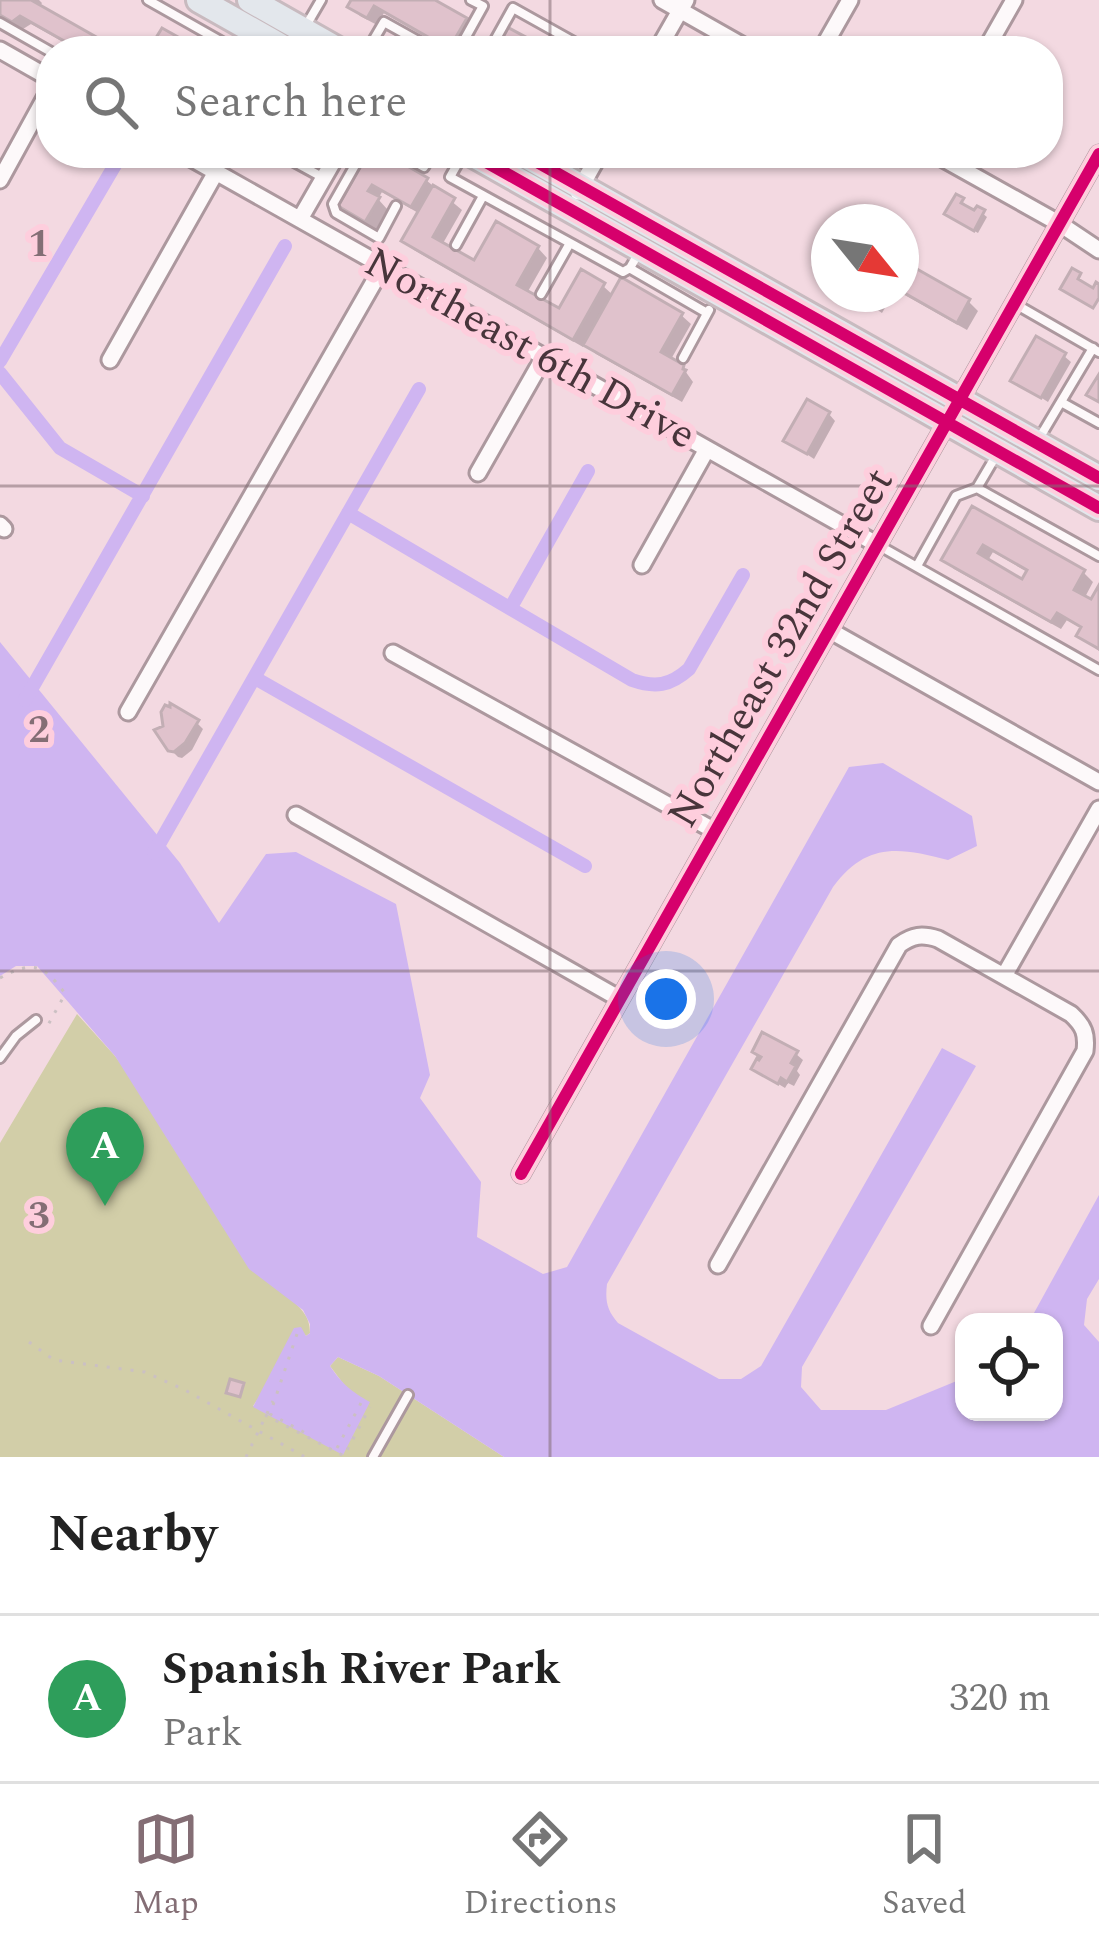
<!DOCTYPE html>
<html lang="en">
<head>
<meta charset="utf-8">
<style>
  :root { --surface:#fff; --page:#f6f6f6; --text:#222; --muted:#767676; --line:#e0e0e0; --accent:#846e75 }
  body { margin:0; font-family:Spectral,serif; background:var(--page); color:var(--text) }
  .controls { position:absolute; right:36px; bottom:36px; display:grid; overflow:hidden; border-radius:24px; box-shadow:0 3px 9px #0004 }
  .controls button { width:108px; height:108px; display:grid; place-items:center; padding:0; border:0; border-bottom:3px solid var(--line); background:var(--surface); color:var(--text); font:60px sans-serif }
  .compass { position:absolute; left:811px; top:204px; width:108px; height:108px; border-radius:50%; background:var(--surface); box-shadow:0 3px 9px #0004; rotate:120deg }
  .you { position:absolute; left:666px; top:999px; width:42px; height:42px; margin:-30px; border:9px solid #fff; border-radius:50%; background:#1a73e8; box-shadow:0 0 0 18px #1a73e833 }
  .badge { display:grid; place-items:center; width:78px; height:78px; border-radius:50%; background:var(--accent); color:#fff; font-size:39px; font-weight:700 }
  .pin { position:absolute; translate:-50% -99px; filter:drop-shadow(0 3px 6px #0008) }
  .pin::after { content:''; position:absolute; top:63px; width:42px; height:36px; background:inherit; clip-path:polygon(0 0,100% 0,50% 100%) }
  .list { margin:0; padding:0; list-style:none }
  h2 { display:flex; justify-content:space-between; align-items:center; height:156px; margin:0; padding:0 48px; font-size:51px }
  h2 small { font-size:39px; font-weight:400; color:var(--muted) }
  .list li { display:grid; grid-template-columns:78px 1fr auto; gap:36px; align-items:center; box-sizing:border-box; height:168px; padding:0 48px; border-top:3px solid var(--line) }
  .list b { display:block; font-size:45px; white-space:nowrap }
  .list p { margin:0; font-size:39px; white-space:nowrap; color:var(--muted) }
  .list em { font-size:39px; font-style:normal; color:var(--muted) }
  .icon { flex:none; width:66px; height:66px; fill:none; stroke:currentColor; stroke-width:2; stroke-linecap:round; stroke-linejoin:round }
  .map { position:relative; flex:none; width:1099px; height:1457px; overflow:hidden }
  .search { position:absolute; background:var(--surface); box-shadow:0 3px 9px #0004; left:36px; right:36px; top:36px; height:132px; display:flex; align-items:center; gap:30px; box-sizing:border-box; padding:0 42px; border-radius:48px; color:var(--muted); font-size:45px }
  .sheet { height:324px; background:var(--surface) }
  nav { display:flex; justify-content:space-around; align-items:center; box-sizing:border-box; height:168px; border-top:3px solid var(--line); background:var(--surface); font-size:33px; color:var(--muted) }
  nav a { display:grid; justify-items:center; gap:6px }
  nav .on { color:var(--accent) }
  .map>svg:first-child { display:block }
  .green { fill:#d2cea8 }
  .water { fill:#cfb5f1 }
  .shadow { fill:#0003; fill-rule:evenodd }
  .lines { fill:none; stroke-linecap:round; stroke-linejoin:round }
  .canal { stroke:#cfb5f1; stroke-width:14 }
  .building { fill:#e0c2cc; stroke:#c2aeb4; stroke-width:3; fill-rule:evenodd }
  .service-casing { stroke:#ac989e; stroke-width:14 }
  .minor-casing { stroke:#ac989e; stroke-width:21 }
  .primary-casing { stroke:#c8babf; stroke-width:30 }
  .path { stroke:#cbc0c3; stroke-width:3; stroke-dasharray:3 9; stroke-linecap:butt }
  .service { stroke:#fdf9fa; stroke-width:8 }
  .minor { stroke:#fdf9fa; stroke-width:15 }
  .primary { stroke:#e3e7ec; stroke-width:24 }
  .cycleway-casing { stroke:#fecedd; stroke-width:20 }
  .cycleway { stroke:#d6006c; stroke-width:12 }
  .grid { fill:none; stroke:#846e75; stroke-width:3; stroke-opacity:0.55 }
  .labels { text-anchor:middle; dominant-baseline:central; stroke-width:12; stroke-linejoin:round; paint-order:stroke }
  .street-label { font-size:42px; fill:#48353b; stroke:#fecedd }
  .grid-label { font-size:39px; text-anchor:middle; font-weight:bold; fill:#846e75; stroke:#fecedd; stroke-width:12; stroke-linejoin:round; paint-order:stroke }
</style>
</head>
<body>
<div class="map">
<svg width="1099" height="1457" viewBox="0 0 1099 1457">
  <rect width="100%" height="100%" fill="#f3d9e1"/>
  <path class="green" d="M77,1014L115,1056L289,1298C301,1308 310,1316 310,1333L306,1336L303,1333L253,1406L348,1390L330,1366L338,1357L379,1376L504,1457H0V1143Z"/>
  <path class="water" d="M0,642L180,863L219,923L266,854L296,852L396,904L430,1075L420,1098L481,1182L477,1237L543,1274L567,1267L849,767L883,763L972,816L977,846L948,860C899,847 866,842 833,887L607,1284C605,1301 607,1310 618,1323L719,1379H741L761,1366L942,1048L976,1066L802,1367L801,1387L821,1410H886L964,1378V1412H1054V1322H1029L1099,1195V1279L1087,1299L1084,1325L1099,1342V1457H504L379,1376L338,1357L330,1366C342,1384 352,1392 370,1402L343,1455L253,1407L294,1328L301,1327L306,1336L310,1333V1324L303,1310L249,1269L115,1056L37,966H16L0,976Z"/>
  <path class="shadow" d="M0,0H39L42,3L39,8L114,51H79L31,24L23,29L0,16Z
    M355,0H429L465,21L474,30L462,51H450L384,13L377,25L360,16L351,6Z
    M372,153H379L426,180L462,210L442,245L475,264L538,248L547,258L527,293L560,312L603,286L614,296L681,315L691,324L670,361L683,368L693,382L682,402L596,354L585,343L583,347L414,250L405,241L420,214L382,192L378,199L387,209L376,230L351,215L342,206Z
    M962,201L966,205L964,208L975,215L978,210L987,217L978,233L952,218Z
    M901,238L915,250L906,266L969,302L978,311L967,330L901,293Z
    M854,294H893L882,313Z
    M1064,356L1071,362L1048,402L1014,380Z
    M829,414L835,421L814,459L787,441Z
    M973,510L1084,573L1093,582L1084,599L1092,603L1099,591V651L1079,635L1083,629L1067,620L1061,629L954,569L945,560ZM993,552L1029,573L1024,583L987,562Z
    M197,723L203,729L192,750L182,758L178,757L170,749Z
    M796,1054L803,1060L797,1071L800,1075L794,1086L788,1083L785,1088L754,1069Z"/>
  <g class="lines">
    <path class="canal" d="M0,361L122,153
      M0,373L60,448L143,496
      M348,513L632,680C655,688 670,686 689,669L743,575
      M511,607L588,471
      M255,678L585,866
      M25,700L285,246
      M154,853L419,389"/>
  </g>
  <path class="building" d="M0,0H31L121,51H82L20,16L12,22L0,15Z
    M351,0H435L467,18L449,49L374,6L367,18L347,7Z
    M507,27L552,51H494Z
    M162,28L203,51H161L151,46Z
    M368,153H385L428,178L411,207L372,185L368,191L380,197L365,222L338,206Z
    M433,185L455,198L433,237L474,260L496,221L539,246L517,285L559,308L581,269L605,283L573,340L401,241Z
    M956,194L964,198L961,203L974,210L977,206L985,210L974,231L944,214Z
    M901,260L970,299L957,323L901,291Z
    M1072,268L1081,273L1078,279L1093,288L1096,282L1099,284V298L1093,308L1060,289Z
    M621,277L683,313L661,352L684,365L683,369L686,370L672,395L583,345Z
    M851,294H879L872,306Z
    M1036,336L1066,353L1041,398L1010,381Z
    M1099,374V402L1086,395Z
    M807,399L830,412L807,454L783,441Z
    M972,506L1085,570L1074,590L1091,599L1099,585V649L1076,636L1081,627L1057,613L1051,622L941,560ZM983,545L1027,570L1022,579L978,553Z
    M170,703L199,720L185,743L174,752L168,751L154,730L163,726L161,712L165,705L170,707Z
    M762,1032L798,1051L791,1063L796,1066L787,1082L781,1078L778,1084L751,1069L757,1058L759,1060L761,1057L752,1052Z
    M230,1379L244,1383L240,1397L226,1393Z"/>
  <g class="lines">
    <defs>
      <path id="service" d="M148,0L238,51
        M0,23L51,52
        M307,24L321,0
        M367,51L384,22L436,51
        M458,51L483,6L471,0
        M489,51L513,8L590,51
        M278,153L322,177
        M362,153L333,204L336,213L379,238L396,206
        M399,153L424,167L432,153
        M463,154L450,177L623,272L630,268L638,254
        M456,245L483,196
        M631,269L707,313
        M541,294L570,243
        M1017,305L1099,352
        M683,358L709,310
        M1061,402L1099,423
        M1040,437L1093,348
        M977,488L1099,556
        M878,545L1099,670
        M917,566L956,496L977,488L997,454
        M0,1058L16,1036L36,1020
        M373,1457L408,1395"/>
      <path id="minor" d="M662,0L752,51
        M0,50L51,79
        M657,51L686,0
        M821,51L850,0
        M985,51L1014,0
        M182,153L878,545
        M933,153L1060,224L1099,250
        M0,180L51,87
        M578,192L600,153
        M300,219L338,153
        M110,360L216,172
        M478,473L544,357
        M0,525L4,529
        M642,565L707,449
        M829,630L1099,782
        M393,653L715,831
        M128,712L383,266
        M296,815L620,999
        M1004,976L1099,809
        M521,1174L1099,154
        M718,1265L899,945C913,935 922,934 938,939L1071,1014C1084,1026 1087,1034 1085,1051L931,1326"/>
      <path id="primary" d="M199,0L289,51
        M250,0L340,51
        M470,153L1099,508
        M521,153L1099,478"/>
    </defs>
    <use href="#service" class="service-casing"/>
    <use href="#minor" class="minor-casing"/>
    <use href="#primary" class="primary-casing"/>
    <path class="path" d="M0,978C32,961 42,963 64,992V996L48,1025L43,1023
      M297,1334L270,1414L311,1436
      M29,1342L54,1360L145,1372L185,1390L305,1457
      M265,1415L344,1456L370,1407
      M337,1448L361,1403
      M246,1457L273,1401"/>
    <use href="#service" class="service"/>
    <use href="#minor" class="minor"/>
    <use href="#primary" class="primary"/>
    <defs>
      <path id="cycleway" d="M470,153L1099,508
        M521,153L1099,478
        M521,1174L1099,154"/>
    </defs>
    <use href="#cycleway" class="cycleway-casing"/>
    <use href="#cycleway" class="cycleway"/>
  </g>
  <path class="grid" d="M550,0V51M550,153V1457M0,486H1099M0,971H1099"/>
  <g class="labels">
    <g class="street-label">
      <text transform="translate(530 349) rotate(29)">Northeast 6th Drive</text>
      <text transform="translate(781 648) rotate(-60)">Northeast 32nd Street</text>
    </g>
  </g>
  <g class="grid-label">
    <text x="39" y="256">1</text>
    <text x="39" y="742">2</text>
    <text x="39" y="1228">3</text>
  </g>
</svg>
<div class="controls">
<button><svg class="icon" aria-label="locate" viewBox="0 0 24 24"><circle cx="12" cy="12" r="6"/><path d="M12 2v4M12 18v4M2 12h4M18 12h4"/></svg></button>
</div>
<svg class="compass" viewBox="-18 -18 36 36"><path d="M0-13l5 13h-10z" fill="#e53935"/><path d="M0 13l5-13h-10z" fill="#767676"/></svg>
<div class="you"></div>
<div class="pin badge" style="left:105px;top:1206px;background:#2e9e5b">A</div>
<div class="search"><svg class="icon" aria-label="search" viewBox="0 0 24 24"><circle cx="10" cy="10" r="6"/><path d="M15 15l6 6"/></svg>Search here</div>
</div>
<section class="sheet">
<h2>Nearby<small></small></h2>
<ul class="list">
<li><span class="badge" style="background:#2e9e5b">A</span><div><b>Spanish River Park</b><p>Park</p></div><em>320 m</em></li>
</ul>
</section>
<nav>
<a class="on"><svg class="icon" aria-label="map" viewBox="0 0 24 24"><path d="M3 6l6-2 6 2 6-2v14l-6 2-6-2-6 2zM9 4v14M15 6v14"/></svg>Map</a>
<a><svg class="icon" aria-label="directions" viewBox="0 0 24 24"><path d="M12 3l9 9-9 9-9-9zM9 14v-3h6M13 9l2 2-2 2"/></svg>Directions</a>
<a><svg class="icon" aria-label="saved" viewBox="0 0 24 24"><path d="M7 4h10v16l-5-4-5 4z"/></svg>Saved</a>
</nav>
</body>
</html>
